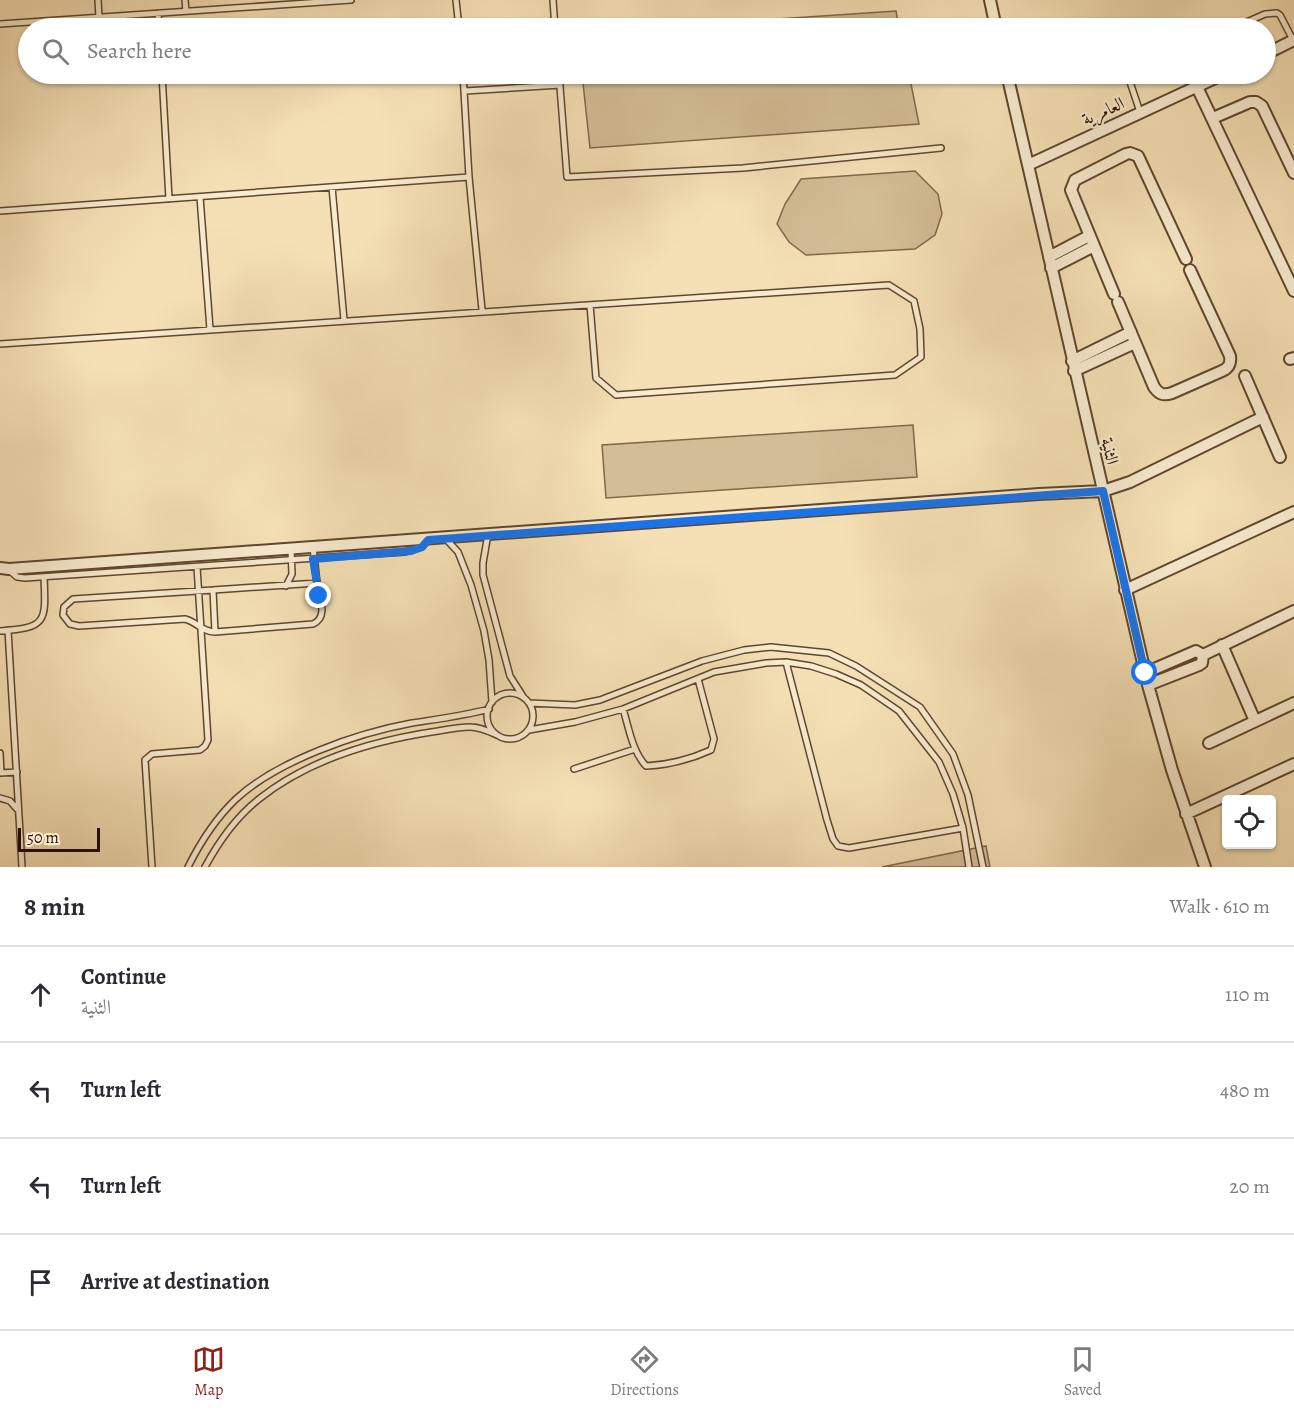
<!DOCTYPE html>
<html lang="en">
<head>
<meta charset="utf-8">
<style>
  :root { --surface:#fff; --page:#f2f2f3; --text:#2b2b33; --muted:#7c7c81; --line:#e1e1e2; --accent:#8f2418 }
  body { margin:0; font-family:Alegreya,Amiri,serif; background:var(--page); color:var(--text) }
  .controls { position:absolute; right:18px; bottom:18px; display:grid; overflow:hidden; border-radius:6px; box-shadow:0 2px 4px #0004 }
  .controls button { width:54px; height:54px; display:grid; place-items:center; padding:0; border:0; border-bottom:2px solid var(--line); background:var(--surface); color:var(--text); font:30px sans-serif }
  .scale { position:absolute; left:18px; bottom:15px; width:82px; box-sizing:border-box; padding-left:6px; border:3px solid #2e1200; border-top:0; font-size:16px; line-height:21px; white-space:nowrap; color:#2e1200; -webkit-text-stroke:4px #f8ebcf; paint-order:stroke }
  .stop { position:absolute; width:18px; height:18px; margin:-14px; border:4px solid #1a73e8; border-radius:50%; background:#fff }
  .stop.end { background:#1a73e8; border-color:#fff; box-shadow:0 2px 6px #0008 }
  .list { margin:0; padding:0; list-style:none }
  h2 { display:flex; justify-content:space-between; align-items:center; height:78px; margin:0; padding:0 24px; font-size:26px }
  h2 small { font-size:20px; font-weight:400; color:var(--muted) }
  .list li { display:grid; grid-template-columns:39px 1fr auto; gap:18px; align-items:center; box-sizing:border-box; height:96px; padding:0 24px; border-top:2px solid var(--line) }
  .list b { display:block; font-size:22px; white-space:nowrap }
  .list p { margin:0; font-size:20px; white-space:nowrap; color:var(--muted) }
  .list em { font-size:20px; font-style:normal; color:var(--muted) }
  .icon { flex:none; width:33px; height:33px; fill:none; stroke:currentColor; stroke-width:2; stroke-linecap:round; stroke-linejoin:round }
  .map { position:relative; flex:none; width:1294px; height:867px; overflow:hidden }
  .search { position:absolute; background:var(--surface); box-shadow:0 2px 4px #0004; left:18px; right:18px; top:18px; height:66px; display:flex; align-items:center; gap:15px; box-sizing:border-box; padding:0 21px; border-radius:33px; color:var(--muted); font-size:22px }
  .sheet { height:462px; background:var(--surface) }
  nav { display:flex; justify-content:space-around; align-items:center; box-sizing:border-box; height:84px; border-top:2px solid var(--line); background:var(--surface); font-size:16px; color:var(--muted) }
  nav a { display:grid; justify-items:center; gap:3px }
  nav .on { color:var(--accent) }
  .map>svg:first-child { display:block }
  .green { fill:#d3bd96; stroke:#80684b; stroke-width:1.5 }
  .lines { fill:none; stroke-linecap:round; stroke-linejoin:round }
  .lane-casing { stroke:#60462d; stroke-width:8 }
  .street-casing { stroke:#60462d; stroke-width:14 }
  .lane { stroke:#f8ebcf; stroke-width:5 }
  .street { stroke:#f8ebcf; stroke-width:10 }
  .route { stroke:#1a73e8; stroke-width:8 }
  .labels { text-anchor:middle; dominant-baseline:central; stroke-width:4.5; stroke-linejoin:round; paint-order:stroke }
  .street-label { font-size:18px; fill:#2e1200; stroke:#f8ebcf }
</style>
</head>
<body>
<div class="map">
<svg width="1294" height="867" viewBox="0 0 1294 867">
  <rect width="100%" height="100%" fill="#f5e0b5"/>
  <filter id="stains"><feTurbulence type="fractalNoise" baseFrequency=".00333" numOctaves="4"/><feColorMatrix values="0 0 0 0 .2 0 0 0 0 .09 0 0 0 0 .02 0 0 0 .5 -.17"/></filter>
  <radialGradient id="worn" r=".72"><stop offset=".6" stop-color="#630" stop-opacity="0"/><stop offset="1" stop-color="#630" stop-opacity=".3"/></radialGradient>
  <path class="green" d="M896,11L899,28H644Z
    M582,74H909L919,124L590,148Z
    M915,171L938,194L942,214L935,235L915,249L806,255L789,242L777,224L785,204L801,179Z
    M913,425L917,477L606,498L602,445Z
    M986,846L990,867H882Z"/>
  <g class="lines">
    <defs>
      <path id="lane" d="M98,0L99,17
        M185,0L186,11
        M456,0L459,28
        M553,0L555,28
        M158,13L159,28
        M0,24L351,0
        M1233,28L1265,14L1277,13L1280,15L1293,40
        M162,74L169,199
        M463,74L469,177L482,310
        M559,74L567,177L743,168L941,148
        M1134,74L1129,79L1140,112
        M465,91L560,85
        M332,187L344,320
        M200,197L210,329
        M0,211L469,177
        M0,344L889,285L914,301L920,329L921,357L895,375L616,395L596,378L590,305
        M488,534L483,563V575L510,676L524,698
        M446,539L458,552L471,585L484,631L489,660L492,702
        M313,547L317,583
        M10,571L17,577L25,578L405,552L422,547L428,540
        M286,586L292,574L291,549
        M213,590L73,599L64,607L63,615L70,624L79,626L185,619C197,622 202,632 215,632L313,624C329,617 319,597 317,583L213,590L215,632
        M8,630L22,867
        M0,631C47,628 46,622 44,577
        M786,662L827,820L833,839L838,846L849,848L963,828
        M487 716a23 23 0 1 1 46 0a23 23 0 1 1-46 0Z
        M529,703L575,705L600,700L702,661L744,650L771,647L829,653L856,666L920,707L953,754L968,795L983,867
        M623,709C629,728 632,751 646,766C669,765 691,759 711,750L714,739L698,679
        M529,730L575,722L623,709L714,672L766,663L786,662L811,666L836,674L861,685L899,711L939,762L953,794L963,828L969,867
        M0,753L1,773
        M574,769L635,749
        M0,773L17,772
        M0,798L10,801L17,809
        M152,867L145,760L152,754L200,750L205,746L208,740L197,567
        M188,867C200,843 216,818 236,799C277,761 357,733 412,723C438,719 463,716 489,709
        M205,867C219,841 236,817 259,799C309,759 376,740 438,731C449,729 460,727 470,727C480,727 488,731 497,735"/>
      <path id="street" d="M990,0L996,28
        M1266,54L1294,40
        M1007,74L1148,685L1172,770L1205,867
        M1197,87L1294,291
        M1213,118L1250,102H1256L1262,106L1294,173
        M1028,165L1224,74
        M1049,257L1089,236
        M1051,268L1094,246
        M1114,294L1071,190L1075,180L1126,154L1130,153L1138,156L1186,259
        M1118,302L1154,387C1159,394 1163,396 1172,393L1222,371C1229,368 1231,364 1230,356L1190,270
        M1290,359L1294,358
        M1072,361L1131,332
        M1074,371L1135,343
        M1245,376L1280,457
        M0,568L9,569L1039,494L1103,491L1130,482L1263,417
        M1125,590L1294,512
        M1222,645L1255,721
        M1203,655L1294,611
        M1145,673L1196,651L1203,655L1202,663L1199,665L1148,685
        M1209,743L1294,703
        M1186,814L1294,764"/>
    </defs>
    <use href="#lane" class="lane-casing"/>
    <use href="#street" class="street-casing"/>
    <use href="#lane" class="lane"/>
    <use href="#street" class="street"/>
  </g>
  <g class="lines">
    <path class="route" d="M319,596L313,559L411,551L422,547L428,540L1103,491L1145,673"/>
  </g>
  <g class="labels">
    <g class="street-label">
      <text transform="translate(1103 111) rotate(-24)">العامرية</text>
      <text transform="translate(1110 451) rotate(77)">الثنية</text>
    </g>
  </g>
  <rect width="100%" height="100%" filter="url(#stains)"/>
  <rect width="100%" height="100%" fill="url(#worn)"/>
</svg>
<div class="controls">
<button><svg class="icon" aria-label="locate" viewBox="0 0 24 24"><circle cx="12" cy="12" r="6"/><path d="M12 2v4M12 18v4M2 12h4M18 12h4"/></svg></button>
</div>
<div class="scale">50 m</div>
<div class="stop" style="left:1145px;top:673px"></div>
<div class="stop end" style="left:319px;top:596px"></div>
<div class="search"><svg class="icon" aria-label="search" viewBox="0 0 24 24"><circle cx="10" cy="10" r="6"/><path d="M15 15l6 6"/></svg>Search here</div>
</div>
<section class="sheet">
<h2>8 min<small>Walk · 610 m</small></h2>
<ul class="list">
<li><svg class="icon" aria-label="ahead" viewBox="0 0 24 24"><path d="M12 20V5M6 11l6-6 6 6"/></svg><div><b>Continue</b><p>الثنية</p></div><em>110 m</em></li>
<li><svg class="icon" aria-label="left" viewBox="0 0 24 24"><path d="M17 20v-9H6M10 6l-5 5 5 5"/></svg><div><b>Turn left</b></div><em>480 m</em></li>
<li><svg class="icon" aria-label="left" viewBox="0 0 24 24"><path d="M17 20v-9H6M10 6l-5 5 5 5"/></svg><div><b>Turn left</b></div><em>20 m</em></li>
<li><svg class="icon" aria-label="arrive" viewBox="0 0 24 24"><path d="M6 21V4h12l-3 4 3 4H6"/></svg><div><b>Arrive at destination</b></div></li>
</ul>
</section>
<nav>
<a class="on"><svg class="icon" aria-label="map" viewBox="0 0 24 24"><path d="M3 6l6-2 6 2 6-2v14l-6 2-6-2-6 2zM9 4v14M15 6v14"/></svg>Map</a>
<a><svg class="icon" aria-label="directions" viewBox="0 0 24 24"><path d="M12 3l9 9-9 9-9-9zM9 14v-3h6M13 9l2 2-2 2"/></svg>Directions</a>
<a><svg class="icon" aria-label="saved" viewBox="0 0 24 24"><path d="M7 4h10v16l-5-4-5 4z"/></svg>Saved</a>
</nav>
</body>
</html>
